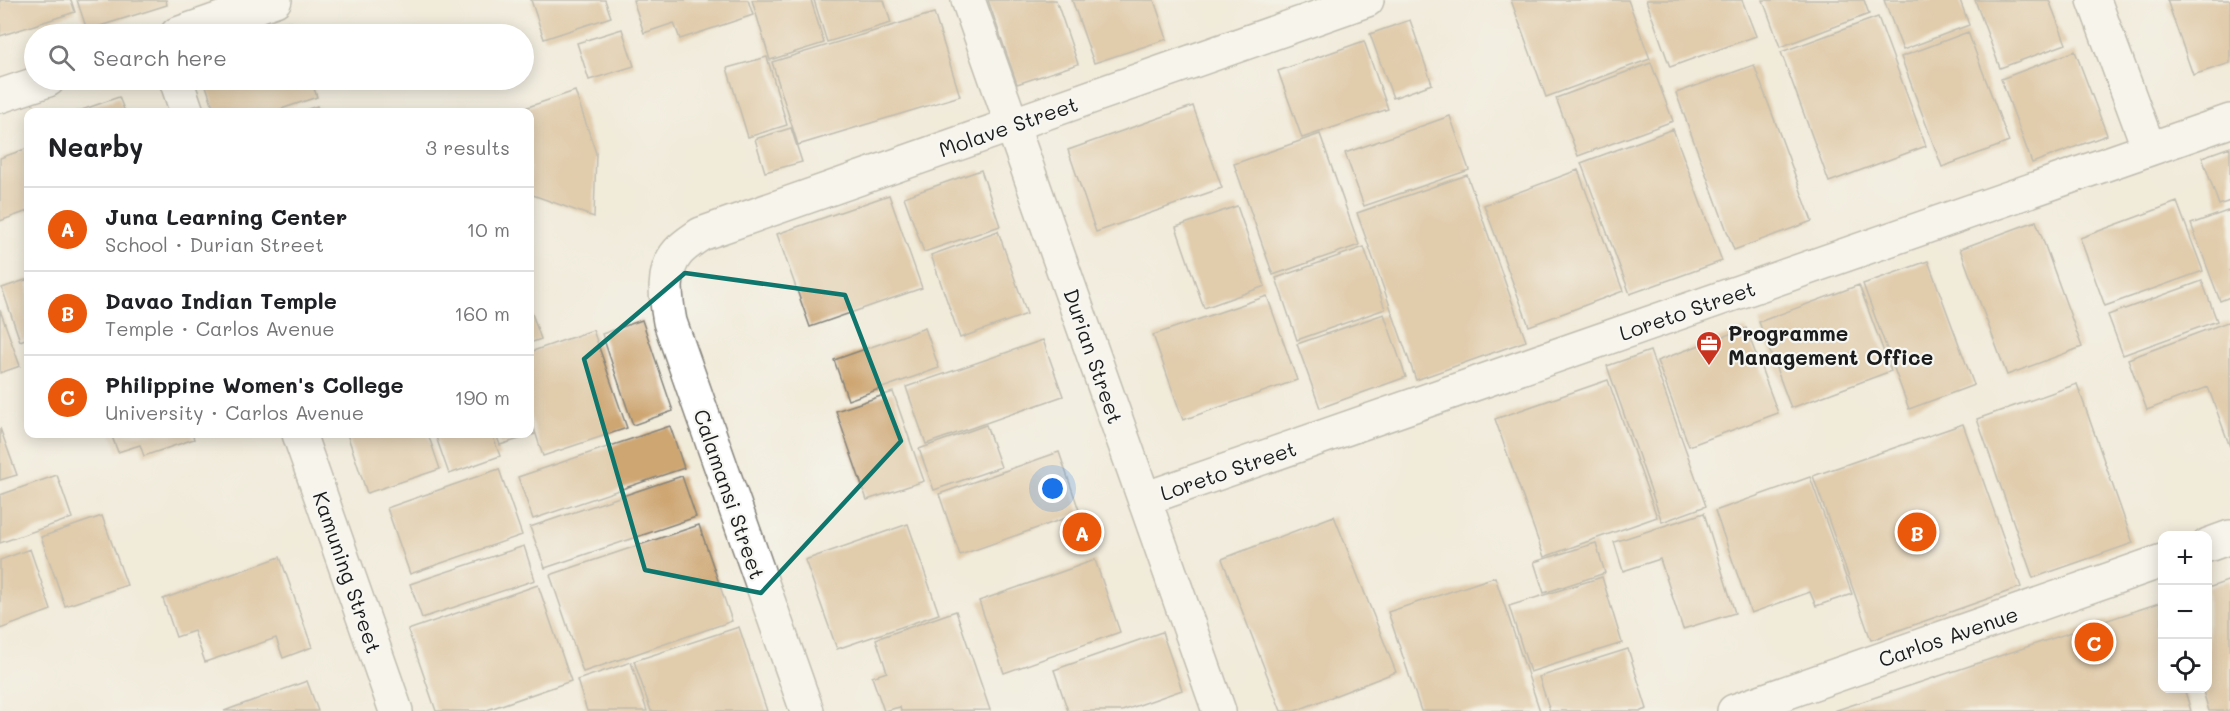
<!DOCTYPE html>
<html lang="en">
<head>
<meta charset="utf-8">
<style>
  :root { --surface:#fff; --page:#f6f6f6; --text:#202124; --muted:#757577; --line:#e0e0e0; --accent:#ea580c }
  body { margin:0; font-family:Mali,sans-serif; background:var(--page); color:var(--text) }
  .controls { position:absolute; right:18px; bottom:18px; display:grid; overflow:hidden; border-radius:12px; box-shadow:0 3px 15px #0003 }
  .controls button { width:54px; height:54px; display:grid; place-items:center; padding:0; border:0; border-bottom:2px solid var(--line); background:var(--surface); color:var(--text); font:30px sans-serif }
  .you { position:absolute; left:1053px; top:489px; width:21px; height:21px; margin:-15px; border:4px solid #fff; border-radius:50%; background:#1a73e8; box-shadow:0 0 0 9px #1a73e833 }
  .badge { display:grid; place-items:center; width:39px; height:39px; border-radius:50%; background:var(--accent); color:#fff; font-size:20px; font-weight:700 }
  .pin { position:absolute; translate:-50% -50%; border:3px solid #fff; box-shadow:0 2px 6px #0006 }
  .list { margin:0; padding:0; list-style:none }
  h2 { display:flex; justify-content:space-between; align-items:center; height:78px; margin:0; padding:0 24px; font-size:26px }
  h2 small { font-size:20px; font-weight:400; color:var(--muted) }
  .list li { display:grid; grid-template-columns:39px 1fr auto; gap:18px; align-items:center; box-sizing:border-box; height:84px; padding:0 24px; border-top:2px solid var(--line) }
  .list b { display:block; font-size:22px; white-space:nowrap }
  .list p { margin:0; font-size:20px; white-space:nowrap; color:var(--muted) }
  .list em { font-size:20px; font-style:normal; color:var(--muted) }
  .icon { flex:none; width:33px; height:33px; fill:none; stroke:currentColor; stroke-width:2; stroke-linecap:round; stroke-linejoin:round }
  .map { position:relative; flex:none; width:2230px; height:711px; overflow:hidden }
  .search { position:absolute; background:var(--surface); box-shadow:0 3px 15px #0003; left:24px; top:24px; width:510px; height:66px; display:flex; align-items:center; gap:15px; box-sizing:border-box; padding:0 21px; border-radius:33px; color:var(--muted); font-size:22px }
  .panel { position:absolute; background:var(--surface); box-shadow:0 3px 15px #0003; left:24px; top:108px; width:510px; height:330px; border-radius:12px }
  .map>svg:first-child { display:block }
  .building { fill:#cea672 }
  .lines { fill:none; stroke-linecap:round; stroke-linejoin:round }
  .minor-casing { stroke:#86847b; stroke-width:36 }
  .minor { stroke:#fff; stroke-width:33 }
  .marked { fill:none; stroke:#0f766e; stroke-width:4.5; stroke-linejoin:round }
  .labels { text-anchor:middle; dominant-baseline:central; stroke-width:4.5; stroke-linejoin:round; paint-order:stroke }
  .street-label { font-size:21px; fill:#1c1c1c; stroke:#f6f6f2 }
  .poi-label { font-size:21px; font-weight:bold; fill:#1c1c1c; stroke:#f6f6f2; text-anchor:start }
</style>
</head>
<body>
<div class="map">
<svg width="2230" height="711" viewBox="0 0 2230 711">
  <rect width="100%" height="100%" fill="#f6f6f2"/>
  <filter id="ink" filterUnits="userSpaceOnUse"><feTurbulence type="fractalNoise" baseFrequency=".0167" numOctaves="2"/><feDisplacementMap in="SourceGraphic" scale="12" xChannelSelector="R" yChannelSelector="G"/><feConvolveMatrix kernelMatrix="1 2 1 2 8 2 1 2 1" color-interpolation-filters="sRGB"/></filter>
  <filter id="wash" filterUnits="userSpaceOnUse"><feTurbulence type="fractalNoise" baseFrequency=".008" numOctaves="4" result="noise"/><feDisplacementMap in="SourceGraphic" scale="24" xChannelSelector="R" yChannelSelector="G"/><feGaussianBlur stdDeviation="1.35" result="paint"/><feColorMatrix in="noise" values="0 0 0 0 0 0 0 0 0 0 0 0 0 0 0 0 0 1.4 0 .05"/><feComposite in="paint" operator="in"/></filter>
  <g filter="url(#wash)">
    <rect width="100%" height="100%" fill="#f1ebda"/>
    <g id="blocks">
      <path class="building" d="M0,0H71L75,12L0,36Z
        M77,0H166L167,5L87,30Z
        M531,0H605L611,17L544,39Z
        M633,0H748L753,15L680,39L674,23L644,33Z
        M752,0H811L824,43L770,60Z
        M814,0H884L891,23L827,42Z
        M988,0H1056L1078,64L1017,84Z
        M1072,0H1154L1167,39L1094,63Z
        M1511,0H1628L1650,59L1546,97Z
        M1646,0H1742L1756,36L1670,67Z
        M1763,0H1864L1869,14L1780,47Z
        M1884,0H1960L1969,25L1903,50Z
        M1975,0H2049L2066,44L2000,68Z
        M2167,0H2230V63L2193,75Z
        M934,13L960,96L798,145L772,62Z
        M1878,17L1926,146L1829,182L1781,52Z
        M1410,20L1432,84L1393,98L1370,34Z
        M291,22L295,34H256Z
        M622,29L634,66L589,80L577,43Z
        M1968,32L2009,142L1942,167L1901,57Z
        M1364,41L1388,109L1302,138L1278,71Z
        M2075,51L2107,135L2032,163L2001,79Z
        M767,57L787,125L748,137L727,68Z
        M1651,63L1673,121L1578,156L1556,98Z
        M1754,65L1812,221L1734,250L1676,93Z
        M204,80H311L317,97L272,112H215Z
        M575,91L596,153L594,217L530,194V112H513Z
        M119,97L125,112H76Z
        M317,106L319,112H299Z
        M1193,106L1222,188L1096,232L1068,150Z
        M1450,116L1469,170L1364,206L1345,153Z
        M791,128L802,162L765,172L755,139Z
        M1673,129L1722,261L1630,294L1581,163Z
        M1320,134L1359,245L1273,275L1234,164Z
        M2230,147V201L2219,205L2202,157Z
        M28,148V211L0,221V158Z
        M981,170L1000,226L924,252L904,197Z
        M1578,170L1623,291L1529,326L1484,205Z
        M1467,175L1526,341L1416,380L1357,213Z
        M889,195L922,288L810,327L777,234Z
        M2177,202L2203,271L2105,306L2080,238Z
        M1237,206L1265,286L1204,308L1176,227Z
        M2230,210V297L2220,301L2191,224Z
        M2036,221L2082,347L2007,375L1960,249Z
        M998,231L1027,314L960,338L931,255Z
        M1364,247L1385,309L1297,340L1276,278Z
        M1928,261L1974,385L1909,409L1863,284Z
        M28,279V338L20,341L2,288Z
        M2202,281L2217,321L2123,355L2108,315Z
        M1859,285L1891,371L1791,408L1759,322Z
        M1267,296L1297,380L1183,420L1153,335Z
        M530,308L541,339L530,343Z
        M0,310L20,366L0,373Z
        M1384,314L1406,377L1320,408L1297,344Z
        M642,320L673,411L633,425L602,334Z
        M2230,321V447L2208,387L2147,410L2128,359Z
        M925,328L939,368L848,400L834,360Z
        M1746,328L1778,413L1689,446L1657,361Z
        M593,330L627,428L543,456L530,416V352Z
        M1043,340L1063,396L926,444L906,387Z
        M1650,351L1706,506L1662,522L1607,366Z
        M1608,380L1657,517L1544,557L1495,419Z
        M2077,384L2133,543L2033,578L1977,419Z
        M893,392L924,481L867,500L836,411Z
        M1963,424L2021,587L1871,640L1813,476Z
        M986,425L1001,467L934,490L919,449Z
        M670,426L684,468L533,519L518,477Z
        M530,427L532,434H535L500,445L496,434H530Z
        M0,428L17,475L0,480Z
        M111,434H192L194,439L144,456L140,445L118,452Z
        M347,434H428L440,469L367,493Z
        M435,434H492L500,456L449,474Z
        M1059,452L1080,513L960,555L939,494Z
        M499,469L522,535L410,574L387,508Z
        M57,475L72,518L0,543V495Z
        M682,476L696,517L545,568L530,527Z
        M1810,477L1852,594L1816,606L1810,592L1751,613L1715,511Z
        M1704,513L1735,613L1683,629L1660,559L1623,571L1614,542Z
        M102,516L127,585L65,606L41,537Z
        M1334,516L1396,672L1295,711H1281L1222,559Z
        M908,524L939,614L837,649L805,560Z
        M699,525L732,621L583,672L550,575Z
        M1596,543L1605,573L1544,593L1534,562Z
        M524,546L535,580L422,618L410,584Z
        M30,549L51,610L0,629V560Z
        M280,557L312,647L283,658L276,638L205,662L194,631L176,637L163,599Z
        M1095,560L1120,632L1004,673L979,601Z
        M1495,577L1540,711H1421L1388,612Z
        M1602,577L1622,643L1530,672L1509,606Z
        M2230,580V711H2209L2202,688H2208V588Z
        M538,585L571,681L484,711H436L408,630Z
        M2162,602V688H2184L2191,711H1834Z
        M956,611L990,710L901,711L900,707L884,711L872,677L887,672L876,639Z
        M739,627L767,711H651L634,661Z
        M1162,632L1182,690L1122,711H1068L1054,670Z
        M1628,649L1647,709L1641,711H1550L1539,677Z
        M631,662L647,711H587L577,680Z
        M307,681L318,711H224Z"/>
    </g>
  </g>
  <g filter="url(#ink)">
    <use href="#blocks" fill-opacity="0" stroke="#86847b" stroke-width="1.5"/>
    <g class="lines">
      <defs>
        <path id="minor" d="M968,0L1219,711
          M2094,0L2149,149
          M177,34L275,0
          M176,80L187,112
          M0,96L48,80
          M299,434L396,711
          M1144,499L2230,121
          M2208,545L2230,537
          M807,711L670,322C666,300 661,271 678,252C684,245 694,239 701,234L1367,0
          M1734,711L2162,561"/>
      </defs>
      <use href="#minor" class="minor-casing"/>
      <use href="#minor" class="minor"/>
    </g>
  </g>
  <path d="M0 0H2230V711H0ZM685,273L845,295L901,441L761,593L645,570L584,359Z" fill="#f1ebda" fill-opacity=".55" fill-rule="evenodd"/>
  <path class="marked" d="M685,273L845,295L901,441L761,593L645,570L584,359Z"/>
  <defs>
    <symbol id="office-pin" viewBox="-11 -11 22 30"><path d="M0 17L-7.5 6A9.5 9.5 0 1 1 7.5 6Z" fill="#c8321e" stroke="#f6f6f2"/><path d="M-6-3h4V-5.5h4V-3h4V5H-6ZM-1-4.5V-3h2v-1.5ZM-6 0V1H6V0Z" fill="#fff"/></symbol>
  </defs>
  <g fill-rule="evenodd">
    <use href="#office-pin" x="1694" y="329" width="30" height="40"/>
  </g>
  <g class="labels">
    <g class="street-label">
      <text transform="translate(1008 126) rotate(-19)">Molave Street</text>
      <text transform="translate(1687 310) rotate(-19)">Loreto Street</text>
      <text transform="translate(1094 356) rotate(71)">Durian Street</text>
      <text transform="translate(1228 470) rotate(-19)">Loreto Street</text>
      <text transform="translate(730 494) rotate(71)">Calamansi Street</text>
      <text transform="translate(348 572) rotate(71)">Kamuning Street</text>
      <text transform="translate(1948 636) rotate(-19)">Carlos Avenue</text>
    </g>
    <g class="poi-label">
      <text x="1728" y="332">Programme<tspan x="1728" dy="24">Management Office</tspan></text>
    </g>
  </g>
</svg>
<div class="controls">
<button>+</button>
<button>−</button>
<button><svg class="icon" aria-label="locate" viewBox="0 0 24 24"><circle cx="12" cy="12" r="6"/><path d="M12 2v4M12 18v4M2 12h4M18 12h4"/></svg></button>
</div>
<div class="you"></div>
<div class="pin badge" style="left:1082px;top:532px">A</div>
<div class="pin badge" style="left:1917px;top:532px">B</div>
<div class="pin badge" style="left:2094px;top:642px">C</div>
<div class="search"><svg class="icon" aria-label="search" viewBox="0 0 24 24"><circle cx="10" cy="10" r="6"/><path d="M15 15l6 6"/></svg>Search here</div>
<section class="panel">
<h2>Nearby<small>3 results</small></h2>
<ul class="list">
<li><span class="badge">A</span><div><b>Juna Learning Center</b><p>School · Durian Street</p></div><em>10 m</em></li>
<li><span class="badge">B</span><div><b>Davao Indian Temple</b><p>Temple · Carlos Avenue</p></div><em>160 m</em></li>
<li><span class="badge">C</span><div><b>Philippine Women's College</b><p>University · Carlos Avenue</p></div><em>190 m</em></li>
</ul>
</section>
</div>
</body>
</html>
